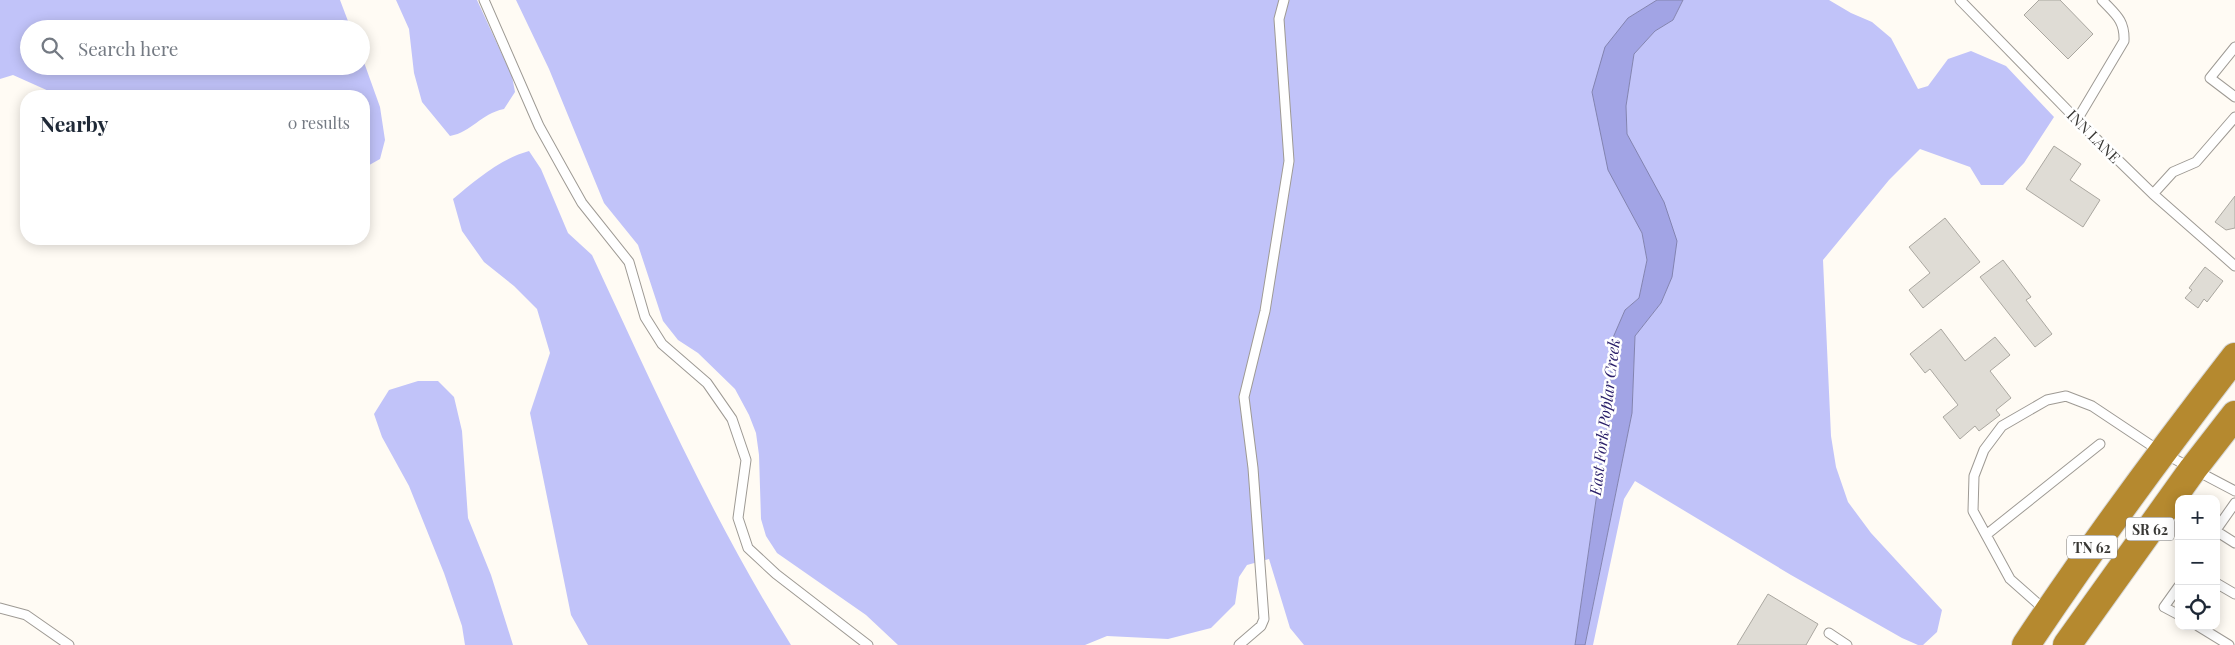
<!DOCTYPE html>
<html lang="en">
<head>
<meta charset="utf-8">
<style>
  :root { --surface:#fff; --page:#f6f6f7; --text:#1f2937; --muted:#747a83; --line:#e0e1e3 }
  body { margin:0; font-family:"Playfair Display",serif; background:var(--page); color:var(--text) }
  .controls { position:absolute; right:15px; bottom:15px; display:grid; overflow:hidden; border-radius:10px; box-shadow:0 2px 12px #0003 }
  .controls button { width:45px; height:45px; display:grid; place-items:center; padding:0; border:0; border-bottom:1px solid var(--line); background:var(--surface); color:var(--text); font:25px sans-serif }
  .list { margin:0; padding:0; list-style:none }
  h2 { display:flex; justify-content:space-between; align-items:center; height:65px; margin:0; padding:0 20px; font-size:21px }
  h2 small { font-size:16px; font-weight:400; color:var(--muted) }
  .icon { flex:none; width:28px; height:28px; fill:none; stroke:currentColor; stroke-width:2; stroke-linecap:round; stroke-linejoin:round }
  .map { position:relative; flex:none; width:2235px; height:645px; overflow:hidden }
  .search { position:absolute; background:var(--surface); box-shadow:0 2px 12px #0003; left:20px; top:20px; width:350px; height:55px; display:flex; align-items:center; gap:12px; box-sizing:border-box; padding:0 18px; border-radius:28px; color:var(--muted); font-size:19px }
  .panel { position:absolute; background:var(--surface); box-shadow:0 2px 12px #0003; left:20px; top:90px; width:350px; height:155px; border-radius:20px }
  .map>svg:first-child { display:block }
  .forest { fill:#c1c3f9 }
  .water { fill:#a2a4e5; stroke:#8283b0 }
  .building { fill:#dfdcd5; stroke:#aaa7a0 }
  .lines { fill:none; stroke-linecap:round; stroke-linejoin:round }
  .lane-casing { stroke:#9e9a94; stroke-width:11 }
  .highway-casing { stroke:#d7d7d6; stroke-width:30 }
  .lane { stroke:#fff; stroke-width:9 }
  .highway { stroke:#b5892f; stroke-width:28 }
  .labels { text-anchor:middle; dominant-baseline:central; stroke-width:5; stroke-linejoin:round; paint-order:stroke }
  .shield { fill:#fff; stroke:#747371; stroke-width:1 }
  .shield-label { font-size:14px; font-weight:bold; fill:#383734 }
  .street-label { font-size:15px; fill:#383734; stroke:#fff }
  .water-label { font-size:16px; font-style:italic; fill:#291e69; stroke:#fff }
</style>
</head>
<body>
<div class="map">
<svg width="2235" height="645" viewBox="0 0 2235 645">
  <rect width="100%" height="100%" fill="#fffbf4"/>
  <path class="forest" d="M0,0H340L351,29H29V66H361V54L380,107L385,140L380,159L364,168V96L72,95L51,92L13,75L0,79Z
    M396,0H477L512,76L515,92L504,109C480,114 472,132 450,136L422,102L414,73L409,29Z
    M516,0H1657L1628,18L1592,92L1600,127L1627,204L1642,233L1647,260L1639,298L1625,310L1612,340V358L1607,424L1575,645H1304L1290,628L1269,559L1247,565L1239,577L1235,604L1211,628L1168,639L1107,636L1085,645H898L866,615L777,553L766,536L761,519L759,455L756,433L749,415L735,389L698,353L678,340L663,321L638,245L604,203L549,69Z
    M1683,0H1829L1851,13L1872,22L1891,38L1918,89L1928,86L1948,59L1971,51L2006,66L2054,117L2024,163L2003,185H1981L1970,167L1920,149L1889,180L1823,260L1831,436L1836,467L1848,502L1871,533L1942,610L1937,632L1923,645H1918L1902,638L1791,575L1635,481L1624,499L1593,645H1585L1632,413L1635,336L1661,303L1672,277L1643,165L1627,134L1626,106L1634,54L1655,31L1673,20Z
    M529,151L541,169L568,233L592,255C654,388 713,521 791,645H588L571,615L530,413L550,353L537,309L514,286L484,262L462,231L453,199C476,180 500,159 529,151Z
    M418,381H438L454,397L462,431L468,518L491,575L513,645H465L462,626L444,573L409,486L382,437L374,414L389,390Z"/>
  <path class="water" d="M1657,0H1683L1673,20L1655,31L1634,54L1626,106L1627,134L1664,202L1677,241L1672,277L1661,303L1635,336L1632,413L1585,645H1575L1607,424L1612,358V340L1625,310L1639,298L1647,260L1642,233L1608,170L1592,92L1605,47L1628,18Z"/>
  <path class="building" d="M2039,0H2060L2093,34L2068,59L2024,15Z
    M2054,146L2081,164L2070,180L2100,200L2083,227L2026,189Z
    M2235,196V228L2226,230L2215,222Z
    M1945,218L1980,262L1923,308L1909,290L1930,273L1909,247Z
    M2003,260L2031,297L2026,300L2052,334L2035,347L1980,277Z
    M2205,267L2223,281L2207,302L2204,299L2198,308L2185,298L2192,290L2189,288Z
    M1941,329L1965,361L1995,337L2010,355L1990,371L2011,398L1996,410L2000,415L1979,431L1975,426L1960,439L1943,417L1958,405L1930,369L1925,373L1910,354Z
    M1768,594L1818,624L1806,645H1737Z"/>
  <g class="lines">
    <defs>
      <path id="lane" d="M484,0L539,126L564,171L582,203L629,262L645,317L662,344L707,383L732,419L746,460L738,518L748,548L776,574L868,645
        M1960,0L2077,120L2153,194L2235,266
        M2235,47L2210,78L2235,97
        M2077,120L2124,41C2125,20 2115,14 2102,0
        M2153,194L2173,172L2196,162L2235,117
        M2216,530L2235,503
        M2216,531L2235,543
        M1986,535L2100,444
        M2216,583L2235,594
        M2179,586L2164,607L2179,615
        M0,608L26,615L69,645
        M2045,610L2010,579L1973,511L1974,476L1984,450L2002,426L2047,400L2066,396L2092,406L2161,452L2235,491
        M2198,626L2229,645
        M1829,633L1847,645
        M1239,645L1261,626L1264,619L1253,468L1244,397L1265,311L1289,161L1279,19L1284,0"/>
      <path id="highway" d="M2026,645C2092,546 2162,451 2235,357
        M2067,645L2193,469L2235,415"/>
    </defs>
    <use href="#lane" class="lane-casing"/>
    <use href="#highway" class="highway-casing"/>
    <use href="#lane" class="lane"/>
    <use href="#highway" class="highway"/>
  </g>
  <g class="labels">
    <g class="shield">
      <rect x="2126" y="517.5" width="48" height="23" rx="4"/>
      <rect x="2067" y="535.5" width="50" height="23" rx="4"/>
    </g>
    <g class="shield-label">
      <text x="2150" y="529">SR 62</text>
      <text x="2092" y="547">TN 62</text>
    </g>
    <g class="street-label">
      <text transform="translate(2094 136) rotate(45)">INN LANE</text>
    </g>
    <g class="water-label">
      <text transform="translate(1604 417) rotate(-83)">East Fork Poplar Creek</text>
    </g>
  </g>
</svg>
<div class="controls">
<button>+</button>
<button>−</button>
<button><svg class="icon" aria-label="locate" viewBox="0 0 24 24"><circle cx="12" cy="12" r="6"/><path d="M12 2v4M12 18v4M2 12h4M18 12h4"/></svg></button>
</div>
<div class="search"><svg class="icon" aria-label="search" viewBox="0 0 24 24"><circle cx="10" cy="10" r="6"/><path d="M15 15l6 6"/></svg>Search here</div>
<section class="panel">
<h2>Nearby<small>0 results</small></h2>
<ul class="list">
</ul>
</section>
</div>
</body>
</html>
